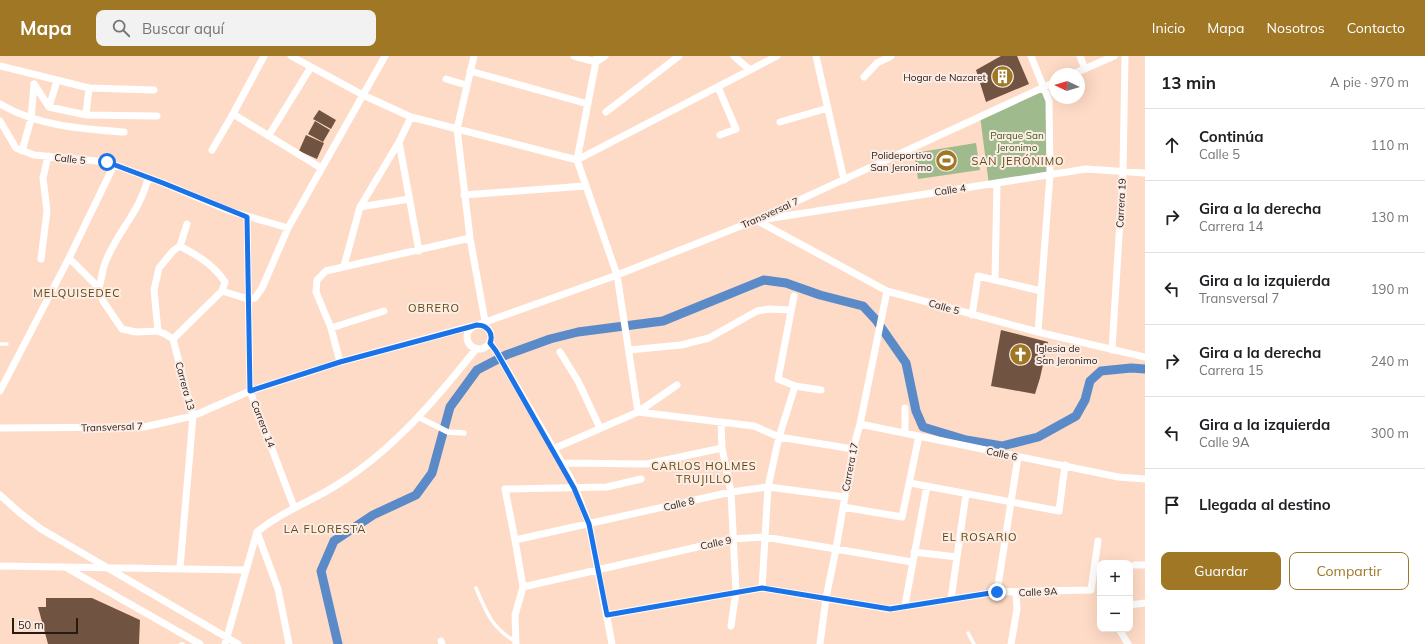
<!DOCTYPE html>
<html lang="es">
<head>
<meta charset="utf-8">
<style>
  :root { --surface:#fff; --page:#f2f2f2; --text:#202124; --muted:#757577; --line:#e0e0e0; --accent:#9f7725 }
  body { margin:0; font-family:Mulish,sans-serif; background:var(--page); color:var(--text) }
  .controls { position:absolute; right:12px; bottom:12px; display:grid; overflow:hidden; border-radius:8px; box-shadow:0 4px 16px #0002 }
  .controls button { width:36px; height:36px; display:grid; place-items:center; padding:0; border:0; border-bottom:1px solid var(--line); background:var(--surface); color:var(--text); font:20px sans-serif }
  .compass { position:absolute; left:1049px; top:12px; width:36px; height:36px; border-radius:50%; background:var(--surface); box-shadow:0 4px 16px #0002; rotate:274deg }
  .scale { position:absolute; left:12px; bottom:10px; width:66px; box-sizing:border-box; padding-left:4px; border:2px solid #261a12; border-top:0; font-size:11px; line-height:14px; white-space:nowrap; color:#261a12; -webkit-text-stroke:3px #fbede5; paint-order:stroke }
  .stop { position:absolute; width:12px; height:12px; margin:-9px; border:3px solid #1a73e8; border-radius:50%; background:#fff }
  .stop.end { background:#1a73e8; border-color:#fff; box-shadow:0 1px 4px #0008 }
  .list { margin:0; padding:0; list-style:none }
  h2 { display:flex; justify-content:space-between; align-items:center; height:52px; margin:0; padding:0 16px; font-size:17px }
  h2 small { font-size:13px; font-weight:400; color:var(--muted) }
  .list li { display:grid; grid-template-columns:26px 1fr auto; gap:12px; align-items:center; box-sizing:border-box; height:72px; padding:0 16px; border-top:1px solid var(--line) }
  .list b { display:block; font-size:15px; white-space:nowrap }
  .list p { margin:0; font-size:13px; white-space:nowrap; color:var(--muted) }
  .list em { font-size:13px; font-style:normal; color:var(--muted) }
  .actions { display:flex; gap:8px; padding:12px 16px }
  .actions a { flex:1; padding:9px 0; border:1px solid var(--accent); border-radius:8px; text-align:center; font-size:14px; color:var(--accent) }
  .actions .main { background:var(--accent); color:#fff }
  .icon { flex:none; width:22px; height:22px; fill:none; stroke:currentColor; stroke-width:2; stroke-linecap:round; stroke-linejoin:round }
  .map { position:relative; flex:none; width:1145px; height:588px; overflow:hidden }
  header { display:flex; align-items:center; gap:24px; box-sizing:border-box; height:56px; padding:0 20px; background:var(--accent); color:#fff }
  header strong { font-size:19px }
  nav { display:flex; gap:22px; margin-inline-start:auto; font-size:14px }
  .search { width:280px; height:36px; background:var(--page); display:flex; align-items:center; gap:10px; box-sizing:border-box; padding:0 14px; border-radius:8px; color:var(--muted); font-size:15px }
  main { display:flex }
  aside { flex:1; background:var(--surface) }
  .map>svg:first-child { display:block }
  .green { fill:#9fba8c }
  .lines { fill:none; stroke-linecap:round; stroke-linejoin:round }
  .canal { stroke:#5a8ac7; stroke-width:9 }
  .building { fill:#715341 }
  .service { stroke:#fff; stroke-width:3.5 }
  .pedestrian { stroke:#fff; stroke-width:5.5 }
  .minor { stroke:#fff; stroke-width:7 }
  .route { stroke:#1a73e8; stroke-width:5 }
  .labels { text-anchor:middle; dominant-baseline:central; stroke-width:4; stroke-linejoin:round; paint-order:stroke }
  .poi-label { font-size:10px; fill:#261a12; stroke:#fbede5; text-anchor:end }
  .park-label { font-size:10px; fill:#375b10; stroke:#fbede5 }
  .street-label { font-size:10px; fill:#261a12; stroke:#fbede5 }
  .neighbourhood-label { font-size:11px; letter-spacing:1px; fill:#604509; stroke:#fbede5 }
</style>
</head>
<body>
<header>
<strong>Mapa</strong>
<div class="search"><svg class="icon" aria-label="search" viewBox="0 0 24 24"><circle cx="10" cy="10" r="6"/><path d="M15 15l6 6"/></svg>Buscar aquí</div>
<nav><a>Inicio</a><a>Mapa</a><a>Nosotros</a><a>Contacto</a></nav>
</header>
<main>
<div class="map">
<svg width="1145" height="588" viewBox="0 0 1145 588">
  <rect width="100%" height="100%" fill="#fedbc6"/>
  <path class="green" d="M1043,31L1049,45L1050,119L989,129L980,60Z
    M976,87L980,114L918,123L914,97Z"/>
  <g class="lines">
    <path class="canal" d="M338,588L321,515L334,485L373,459L416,439L432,417L450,351L477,314L506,299L550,283L578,276L663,265L764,224L786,227L820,239L863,250L876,264L906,307L916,355L923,371L966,384L1002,390L1038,381L1076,360L1085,344L1090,325L1101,315L1131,312L1145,313"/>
  </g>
  <path class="building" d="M1001,0H1017L1029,28L986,46L976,14Z
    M319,54L336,64L331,73L313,63Z
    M315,65L330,74L323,86L308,78Z
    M306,79L324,87L317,103L299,95Z
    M1001,274L1048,286L1040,322L1035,338L991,330Z
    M46,542H92L140,564L139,588H48L38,551H46Z"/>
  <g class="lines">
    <path class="service" d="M0,288H7
      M476,532C486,556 492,572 516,586
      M968,577L974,588
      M181,588H183"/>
    <path class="pedestrian" d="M418,361L448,376L464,377"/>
    <path class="minor" d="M291,0L363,39L411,61L577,104
      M474,0L457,73L470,182L485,265
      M574,0L596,6
      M597,0L577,104L617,219L638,356L754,370L779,381L853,393
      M734,0L750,14
      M816,0L844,124
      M1031,0L1049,45L1050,119L1038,276
      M1080,0L1085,13
      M596,6L605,0
      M0,10L89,32L154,34
      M470,15L588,48
      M1073,18L1114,0
      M864,21L877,7L891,0
      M446,23L466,29
      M34,28L49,51L86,59L157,60
      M718,31L736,73L720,79
      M0,48C37,70 82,73 124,76
      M49,51L57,25
      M606,56L679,0
      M233,58L321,112
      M86,59L89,32
      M0,65L16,92L34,99L107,106L163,127L230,155L288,172
      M780,66L828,52
      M269,79L311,11
      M399,86L419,195
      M212,94L233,58L264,0
      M22,95L31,63L34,28
      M577,104L777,0
      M464,139L585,130
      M360,151L409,143
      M247,161L250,335L294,451
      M766,163L1086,113L1145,117
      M756,164L887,235L1038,276L1145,301
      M69,202L99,232L103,245L122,273L136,276L158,275
      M41,203L47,155L43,122L48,100
      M344,210L360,151L399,86L411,61
      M995,224L997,128
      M99,232C101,225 102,217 104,210C114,179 140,157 148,122
      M222,235L248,243L255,242L262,232L288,172L385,0
      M794,240L778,323L795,330L821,334
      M972,259L978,220L1041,235
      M467 281a12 12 0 1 1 24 0a12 12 0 1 1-24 0Z
      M477,269L617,219L756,164L1055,26
      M331,272L384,255
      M173,283L222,235L225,226C213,208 198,200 180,190
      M490,287L496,295L562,407L575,431L589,468L612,588
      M629,294L681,289L709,282L757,255L769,253L791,254
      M1112,294L1123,116L1125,0
      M560,296L578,325L600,372
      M340,306L331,272L316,236L317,224L326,215L470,182
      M0,335L69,202L114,109
      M905,352V377
      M721,366L722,392L731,436L736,536L731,570
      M860,368L1118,421L1145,423
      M0,372L144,371L193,360L250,335L340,306L472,270
      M553,393L638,356L677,329
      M562,407L647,408L722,392
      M910,427L1059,455L1065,409
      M0,439L20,457L41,473L238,588
      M843,451L902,461L919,380
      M257,476C282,455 313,445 340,427C394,393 437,342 476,293
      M257,476L278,533L289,588
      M515,484L731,436L768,431L845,441
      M914,496L957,501
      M1135,509H1145
      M0,510L246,514
      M67,512L200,588
      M180,512L193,360L173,283L165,278L158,275L154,234L159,212L173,195L180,190L187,168
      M523,531L732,483L765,481L912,506
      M762,532L768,431L779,381L795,330
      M997,536L1018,401
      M951,543L966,438
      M905,549L927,430
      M1130,549L1145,547
      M607,559L762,532L889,553L997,536L1091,534L1098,485
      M1119,573L1128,588
      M441,585L442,588
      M225,588L257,476
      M516,588L515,559L523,531L515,484L505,433L607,431L641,423
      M820,588L826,542L836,493L853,393L860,368L887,235
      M1011,588L1017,553L1016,537"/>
  </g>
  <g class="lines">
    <path class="route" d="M107,106L163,127L247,161L250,335L340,306L477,269C487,269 494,277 490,287L496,295L574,432L589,468L607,559L762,532L890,553L997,536"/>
  </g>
  <defs>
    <symbol id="building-disc" viewBox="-11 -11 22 22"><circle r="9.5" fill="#9f7725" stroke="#fbede5"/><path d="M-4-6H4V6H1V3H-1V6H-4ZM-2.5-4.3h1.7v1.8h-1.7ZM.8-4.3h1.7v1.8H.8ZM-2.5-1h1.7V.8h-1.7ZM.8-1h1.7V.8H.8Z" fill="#fff"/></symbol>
    <symbol id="stadium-disc" viewBox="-11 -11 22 22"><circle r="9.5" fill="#9f7725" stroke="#fbede5"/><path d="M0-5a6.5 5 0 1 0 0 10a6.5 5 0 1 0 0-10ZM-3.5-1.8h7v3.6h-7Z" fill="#fff"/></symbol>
    <symbol id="church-disc" viewBox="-11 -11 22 22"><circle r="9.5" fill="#9f7725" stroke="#fbede5"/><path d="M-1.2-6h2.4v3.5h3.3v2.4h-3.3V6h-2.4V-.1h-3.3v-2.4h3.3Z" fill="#fff"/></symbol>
  </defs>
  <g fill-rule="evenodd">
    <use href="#building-disc" x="990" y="8" width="25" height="25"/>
    <use href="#stadium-disc" x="934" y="92" width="25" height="25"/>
    <use href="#church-disc" x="1008" y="286" width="25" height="25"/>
  </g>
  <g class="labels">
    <g class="poi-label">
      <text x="986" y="21">Hogar de Nazaret</text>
      <text x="932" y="99">Polideportivo<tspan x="932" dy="12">San Jeronimo</tspan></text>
      <text x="1036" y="292" text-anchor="start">Iglesia de<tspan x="1036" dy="12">San Jeronimo</tspan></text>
    </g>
    <g class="park-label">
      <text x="1017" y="79">Parque San<tspan x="1017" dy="12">Jeronimo</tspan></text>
    </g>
    <g class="street-label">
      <text transform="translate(70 103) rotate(6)">Calle 5</text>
      <text transform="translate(950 134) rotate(-8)">Calle 4</text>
      <text transform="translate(1121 147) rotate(-87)">Carrera 19</text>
      <text transform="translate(770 157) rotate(-24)">Transversal 7</text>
      <text transform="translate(944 251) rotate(16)">Calle 5</text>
      <text transform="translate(185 330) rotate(75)">Carrera 13</text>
      <text transform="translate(263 368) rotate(69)">Carrera 14</text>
      <text transform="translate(112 371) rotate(-2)">Transversal 7</text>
      <text transform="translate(1002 398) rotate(12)">Calle 6</text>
      <text transform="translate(850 411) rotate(-79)">Carrera 17</text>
      <text transform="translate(679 448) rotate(-13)">Calle 8</text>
      <text transform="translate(716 487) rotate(-12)">Calle 9</text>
      <text transform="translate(1038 536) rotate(-2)">Calle 9A</text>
    </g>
    <g class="neighbourhood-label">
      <text x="1018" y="105">SAN JERÓNIMO</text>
      <text x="77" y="237">MELQUISEDEC</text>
      <text x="434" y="252">OBRERO</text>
      <text x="704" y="410">CARLOS HOLMES<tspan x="704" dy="13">TRUJILLO</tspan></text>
      <text x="325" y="473">LA FLORESTA</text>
      <text x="980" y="481">EL ROSARIO</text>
    </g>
  </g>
</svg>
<div class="controls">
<button>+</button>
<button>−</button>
</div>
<svg class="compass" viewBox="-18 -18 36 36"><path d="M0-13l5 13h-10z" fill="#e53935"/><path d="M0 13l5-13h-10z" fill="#757577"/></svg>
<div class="scale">50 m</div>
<div class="stop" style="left:107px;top:106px"></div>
<div class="stop end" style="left:997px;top:536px"></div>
</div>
<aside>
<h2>13 min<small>A pie · 970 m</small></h2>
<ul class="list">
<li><svg class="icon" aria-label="ahead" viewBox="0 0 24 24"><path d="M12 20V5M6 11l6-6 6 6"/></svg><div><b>Continúa</b><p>Calle 5</p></div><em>110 m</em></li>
<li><svg class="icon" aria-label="right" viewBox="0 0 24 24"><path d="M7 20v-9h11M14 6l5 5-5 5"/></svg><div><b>Gira a la derecha</b><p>Carrera 14</p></div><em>130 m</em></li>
<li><svg class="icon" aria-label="left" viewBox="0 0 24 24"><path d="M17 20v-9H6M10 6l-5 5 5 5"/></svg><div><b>Gira a la izquierda</b><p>Transversal 7</p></div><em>190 m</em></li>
<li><svg class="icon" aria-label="right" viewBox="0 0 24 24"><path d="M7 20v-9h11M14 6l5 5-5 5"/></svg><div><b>Gira a la derecha</b><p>Carrera 15</p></div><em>240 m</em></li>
<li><svg class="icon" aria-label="left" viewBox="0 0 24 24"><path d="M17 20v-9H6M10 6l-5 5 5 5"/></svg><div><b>Gira a la izquierda</b><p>Calle 9A</p></div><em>300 m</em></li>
<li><svg class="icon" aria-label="arrive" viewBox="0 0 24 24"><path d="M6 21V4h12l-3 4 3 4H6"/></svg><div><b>Llegada al destino</b></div></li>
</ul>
<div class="actions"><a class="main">Guardar</a><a>Compartir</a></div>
</aside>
</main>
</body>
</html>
